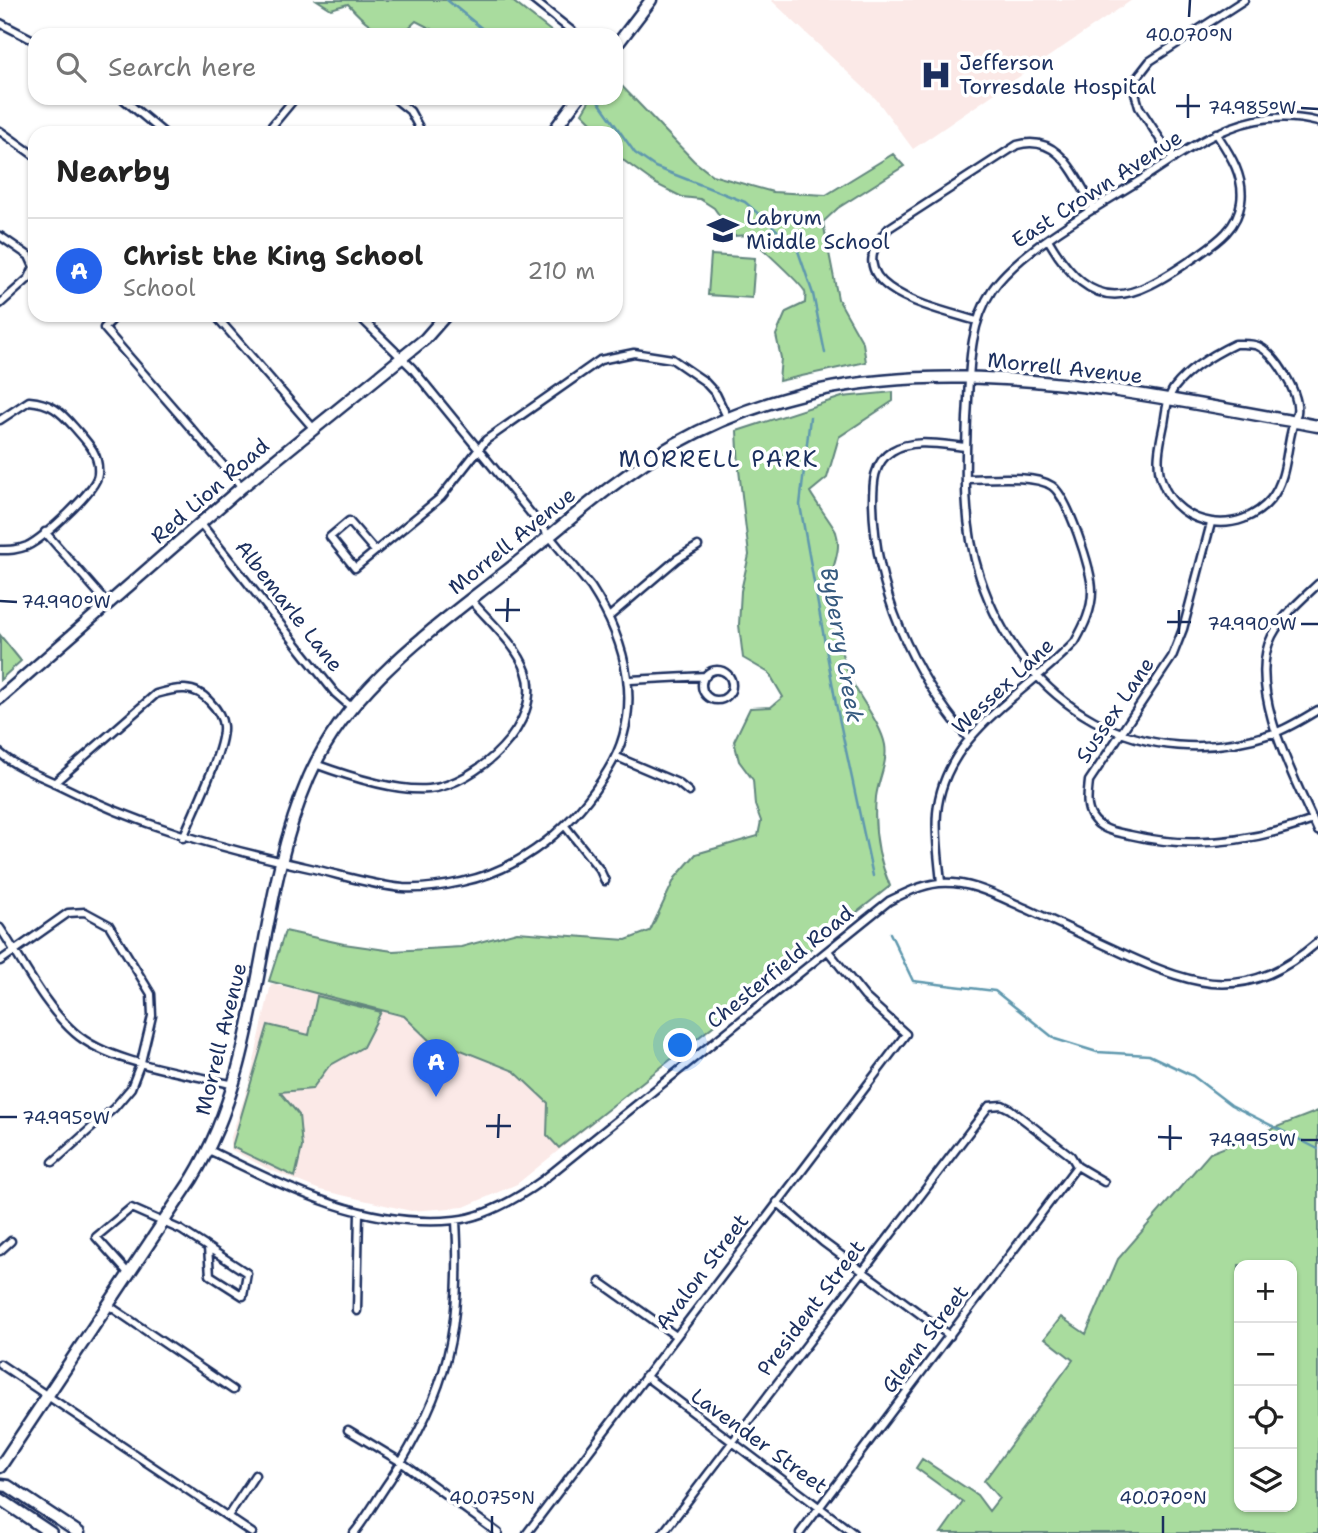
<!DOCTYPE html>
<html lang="en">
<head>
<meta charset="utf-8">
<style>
  :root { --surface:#fff; --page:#f6f6f6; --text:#222; --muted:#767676; --line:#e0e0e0; --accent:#2563eb }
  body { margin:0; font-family:"Shantell Sans",sans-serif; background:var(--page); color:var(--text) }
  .controls { position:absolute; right:21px; bottom:21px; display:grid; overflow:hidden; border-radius:14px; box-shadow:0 2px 5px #0004 }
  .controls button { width:63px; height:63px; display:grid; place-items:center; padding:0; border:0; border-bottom:2px solid var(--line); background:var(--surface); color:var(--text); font:35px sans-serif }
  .you { position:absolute; left:681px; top:1046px; width:24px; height:24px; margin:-18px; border:5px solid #fff; border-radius:50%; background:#1a73e8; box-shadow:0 0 0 10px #1a73e833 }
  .badge { display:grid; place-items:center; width:46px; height:46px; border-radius:50%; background:var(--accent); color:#fff; font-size:23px; font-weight:700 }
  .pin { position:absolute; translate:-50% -58px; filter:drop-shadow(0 2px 4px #0008) }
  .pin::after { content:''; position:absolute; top:37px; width:24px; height:21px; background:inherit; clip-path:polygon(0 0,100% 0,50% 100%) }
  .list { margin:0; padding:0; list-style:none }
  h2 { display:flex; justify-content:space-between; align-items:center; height:91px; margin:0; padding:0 28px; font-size:30px }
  h2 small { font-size:23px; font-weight:400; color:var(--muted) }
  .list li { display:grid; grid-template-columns:46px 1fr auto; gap:21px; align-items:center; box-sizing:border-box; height:105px; padding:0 28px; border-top:2px solid var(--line) }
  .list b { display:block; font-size:26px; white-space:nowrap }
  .list p { margin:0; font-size:23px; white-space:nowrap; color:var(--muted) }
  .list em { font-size:23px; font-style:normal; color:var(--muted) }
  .icon { flex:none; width:38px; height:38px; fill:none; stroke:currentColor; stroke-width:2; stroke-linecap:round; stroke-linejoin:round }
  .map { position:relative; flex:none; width:1318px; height:1533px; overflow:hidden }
  .search { position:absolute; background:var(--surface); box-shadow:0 2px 5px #0004; left:28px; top:28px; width:595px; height:77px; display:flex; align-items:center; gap:18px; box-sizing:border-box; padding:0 24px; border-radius:21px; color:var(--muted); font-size:26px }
  .panel { position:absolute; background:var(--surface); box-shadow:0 2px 5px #0004; left:28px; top:126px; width:595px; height:196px; border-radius:21px }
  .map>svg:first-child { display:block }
  .built { fill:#fbe9e7 }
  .green { fill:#a9dc9e; stroke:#62867e; stroke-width:2; fill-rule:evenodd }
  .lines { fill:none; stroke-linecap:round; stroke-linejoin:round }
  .stream { stroke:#5f98ae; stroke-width:2.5 }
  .street-casing { stroke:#1b2f5e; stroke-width:11 }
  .secondary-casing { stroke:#1b2f5e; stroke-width:15 }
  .street { stroke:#fff; stroke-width:6 }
  .secondary { stroke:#fff; stroke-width:10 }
  .ticks { fill:none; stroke:#1b2f5e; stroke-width:2.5 }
  .labels { text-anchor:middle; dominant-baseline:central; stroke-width:7; stroke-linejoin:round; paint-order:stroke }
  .poi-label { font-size:21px; fill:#1b2f5e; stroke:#fff; text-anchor:start }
  .street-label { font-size:21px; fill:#1b2f5e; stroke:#fff }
  .neighbourhood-label { font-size:23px; letter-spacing:2px; fill:#1b2f5e; stroke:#fff }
  .water-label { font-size:23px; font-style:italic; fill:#375b80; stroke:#fff }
  .ticks-label { font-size:18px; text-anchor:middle; fill:#1b2f5e; stroke:#fff; stroke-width:7; stroke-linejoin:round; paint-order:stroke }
</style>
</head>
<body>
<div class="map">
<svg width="1318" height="1533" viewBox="0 0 1318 1533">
  <rect width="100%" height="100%" fill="#fff"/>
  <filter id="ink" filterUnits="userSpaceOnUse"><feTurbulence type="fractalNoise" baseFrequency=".0143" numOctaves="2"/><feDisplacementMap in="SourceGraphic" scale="14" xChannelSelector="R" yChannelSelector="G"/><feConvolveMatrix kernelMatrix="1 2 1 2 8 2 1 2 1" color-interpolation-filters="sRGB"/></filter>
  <g filter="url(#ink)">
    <path class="built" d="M771,0H1132L913,149L876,99Z
      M271,984L389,1010L690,988L716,1023L517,1184L464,1207L411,1211L320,1190L268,1169L230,1149V1140L249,1084Z"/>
    <path class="green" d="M317,0H511L556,35H443L416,21L401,35C378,35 362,20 348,4L331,9Z
      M616,80L694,161L712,175L773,192L826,195L893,154L904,166L838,208L823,222L838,299L863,343L866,362L779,381L781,358L776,335L786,312L805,303C805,299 806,295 805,292C803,284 758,246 749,235L734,236L714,208L700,199L682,197L656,184L623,160L616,151V133H602L582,113L591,98H616Z
      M711,255L755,258L752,298L708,295Z
      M893,392V401L839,437L827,478L810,492C816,503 833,525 836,532C842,550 833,563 831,579C828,604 840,650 848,673C857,696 881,723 885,745C888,763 878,780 876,797C873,828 878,858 890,886L559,1148L547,1135L548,1103L514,1071L456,1048L435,1046L404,1016L269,981L285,931L344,944L393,951L461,947L517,932L626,940L650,931L675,878L696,854L758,836L761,821L755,805L753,780L739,761L734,741L750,708L771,707L783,697L769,673L743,658L739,625L741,591L749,555L739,470L737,431L842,397Z
      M0,635L21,661L0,680Z
      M317,996L381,1012L363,1047L329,1066L312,1089L280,1092L299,1115L302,1147L295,1177L232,1147L268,1025L309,1035Z
      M1318,1111V1533H941L963,1502L916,1468L922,1459L977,1495L989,1511L999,1498L984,1481L1073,1360L1045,1338L1061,1317L1086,1334L1118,1259L1210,1153ZM1239,1265H1292V1507H1239Z"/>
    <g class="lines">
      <path class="stream" d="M447,0L490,35
        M596,98L635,153L655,167L745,202L797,248L813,294L825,353
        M810,417L800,505L836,704L873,876
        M890,933L913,981L995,991L1055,1039L1097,1052L1149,1055L1193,1076L1231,1105L1318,1149"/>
      <defs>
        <path id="street" d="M533,0L577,35
          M0,23L35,41
          M122,98L164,133
          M394,98L410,111L422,133
          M1318,122C1248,104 1197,143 1142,179C1099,206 1019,250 992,290C967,328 970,375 967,418C965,471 963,526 980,577C1023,707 1141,777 1274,733C1289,728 1304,718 1318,710
          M0,131L35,156
          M266,133L295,98
          M1173,159L1139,107L1135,93L1136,79L1150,61L1244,0
          M0,236L29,256L34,267L29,278L0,304
          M1049,241C1094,318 1131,301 1194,258C1215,243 1237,230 1241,202C1245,176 1229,153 1216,133
          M117,315L104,328L242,487
          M215,315L314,429
          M977,321C939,309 831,288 889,228L1017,145C1061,133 1075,178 1095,209
          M1235,344C1242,344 1251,343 1258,346C1276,354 1300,394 1297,413C1285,440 1290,475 1271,499C1241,536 1179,529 1162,482C1155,463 1160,443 1164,424C1166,412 1167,398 1174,388C1188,370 1214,354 1235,344Z
          M0,420L29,401C51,403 60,411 74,427C86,441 100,453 98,474C97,490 43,539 27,546C17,550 10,550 0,550
          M966,447C943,445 913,438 892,451C873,463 873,483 873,503C875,591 912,672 968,738
          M1211,523L1183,629L1172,657L1089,781C1088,793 1085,806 1092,817C1100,830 1116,832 1130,835C1193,850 1253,842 1313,820
          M201,524L335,693L351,707
          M45,532L108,604
          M374,550L349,521L330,537L355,568L441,497L486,440L600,360L634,353L672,359L704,381L716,394L728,419
          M1318,584C1301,600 1283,615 1272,636C1245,688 1296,781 1318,831
          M610,616L677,559L698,546
          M702 685a15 15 0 1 1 30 0a15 15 0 1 1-30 0Z
          M630,680L706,676
          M0,753C16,767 36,774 55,783C142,827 216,847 310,868C341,875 372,885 403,888C422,889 443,886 461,882C524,869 576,824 608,770C645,710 627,642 591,587L412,368L358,315
          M617,757L678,783L689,792
          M315,764C345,775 397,792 429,789C476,784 545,723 526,671C517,645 489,621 471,600
          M54,783L156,694C176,688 195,684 210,702C216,708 222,717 223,726C225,749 193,813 183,838
          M565,826L600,870L605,881
          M941,883C939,860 935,836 937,813C944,733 1025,695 1075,642C1084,626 1092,610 1092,591C1092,570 1068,497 1052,486C1034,474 988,479 966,479
          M0,928C23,962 44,1006 75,1033C110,1064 188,1073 234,1085
          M0,961L68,913L85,912L109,925L151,994L152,1016L141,1062L131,1088L114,1108L53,1162
          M209,1150C285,1187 367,1229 455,1220C486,1217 518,1198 543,1180L889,901C905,893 921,885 939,883C969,880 998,896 1025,908C1057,923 1089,938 1122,953C1199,989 1248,1002 1318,942
          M777,1202L823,1242L950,1336
          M0,1251L11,1241
          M129,1274L96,1237L131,1208L181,1230L247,1273L243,1296L210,1275L208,1248
          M600,1282L676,1336
          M108,1305L233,1390
          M357,1311L359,1212
          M0,1364L252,1533
          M645,1376L853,1533
          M348,1430L401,1462L498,1533
          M228,1516L255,1475
          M354,1533C367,1517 378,1497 390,1480C449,1389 462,1327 456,1220
          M527,1533L906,1034L865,997L828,951
          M663,1533L989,1106L1002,1105L1010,1109L1071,1156L1077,1166L1104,1182
          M800,1533L1077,1166"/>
        <path id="secondary" d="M616,46L651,0
          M552,133L578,98
          M0,698L242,487L425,339L446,315
          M0,1467L192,1179C266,1058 253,906 309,777C348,688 430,632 504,573C560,529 612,480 675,444C874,331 1106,388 1318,426
          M0,1485L8,1486L79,1533
          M0,1499L51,1533"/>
      </defs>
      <use href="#street" class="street-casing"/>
      <use href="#secondary" class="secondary-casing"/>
      <use href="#street" class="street"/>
      <use href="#secondary" class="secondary"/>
    </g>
  </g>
  <path class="ticks" d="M1189,17L1190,0M1176,106H1200M1301,108L1318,109M1188,118V94M0,601L17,602M495,610H520M507,622L508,598M1167,622H1191M1301,624H1318M1179,634V610M0,1117H17M486,1126H511M1158,1137L1182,1138M498,1138L499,1114M1301,1140H1318M1170,1150V1125M492,1533V1516M1163,1533V1516"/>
  <defs>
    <symbol id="hospital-bare" viewBox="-9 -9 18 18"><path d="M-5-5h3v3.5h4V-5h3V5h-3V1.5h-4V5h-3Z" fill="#1b2f5e" stroke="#fff" stroke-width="2.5" paint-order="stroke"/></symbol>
    <symbol id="school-bare" viewBox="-9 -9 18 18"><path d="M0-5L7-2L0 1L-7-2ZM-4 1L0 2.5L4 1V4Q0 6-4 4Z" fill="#1b2f5e" stroke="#fff" stroke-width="2.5" paint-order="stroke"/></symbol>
  </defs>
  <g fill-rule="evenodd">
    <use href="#hospital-bare" x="914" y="53" width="44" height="44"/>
    <use href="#school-bare" x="701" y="208" width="44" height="44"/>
  </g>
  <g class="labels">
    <g class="poi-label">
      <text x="959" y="63">Jefferson<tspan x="959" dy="24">Torresdale Hospital</tspan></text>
      <text x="746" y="218">Labrum<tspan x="746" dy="24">Middle School</tspan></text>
    </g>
    <g class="street-label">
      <text transform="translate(1097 189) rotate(-33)">East Crown Avenue</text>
      <text transform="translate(1065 368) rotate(6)">Morrell Avenue</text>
      <text transform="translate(210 491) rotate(-41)">Red Lion Road</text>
      <text transform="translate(512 541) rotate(-39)">Morrell Avenue</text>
      <text transform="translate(289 606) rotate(52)">Albemarle Lane</text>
      <text transform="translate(1003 686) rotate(-43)">Wessex Lane</text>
      <text transform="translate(1115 710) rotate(-56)">Sussex Lane</text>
      <text transform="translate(780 967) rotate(-39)">Chesterfield Road</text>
      <text transform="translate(221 1039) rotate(-76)">Morrell Avenue</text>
      <text transform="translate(702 1272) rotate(-53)">Avalon Street</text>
      <text transform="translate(811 1308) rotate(-53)">President Street</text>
      <text transform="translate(925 1339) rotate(-53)">Glenn Street</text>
      <text transform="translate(759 1441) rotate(36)">Lavender Street</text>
    </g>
    <g class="neighbourhood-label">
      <text x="719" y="459">MORRELL PARK</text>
    </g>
    <g class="water-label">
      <text transform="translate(842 645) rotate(80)">Byberry Creek</text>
    </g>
  </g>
  <g class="ticks-label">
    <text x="1189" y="41">40.070°N</text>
    <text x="1252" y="114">74.985°W</text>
    <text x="66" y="608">74.990°W</text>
    <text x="1252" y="630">74.990°W</text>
    <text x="66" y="1124">74.995°W</text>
    <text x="1252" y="1146">74.995°W</text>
    <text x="492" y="1504">40.075°N</text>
    <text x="1163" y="1504">40.070°N</text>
  </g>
</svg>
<div class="controls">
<button>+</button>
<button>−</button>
<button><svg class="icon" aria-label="locate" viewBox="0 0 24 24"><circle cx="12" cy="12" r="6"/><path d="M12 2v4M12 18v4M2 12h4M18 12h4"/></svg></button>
<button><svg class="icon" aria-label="layers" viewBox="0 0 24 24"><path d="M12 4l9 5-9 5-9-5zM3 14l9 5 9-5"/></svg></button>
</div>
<div class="you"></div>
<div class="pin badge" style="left:436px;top:1097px">A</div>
<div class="search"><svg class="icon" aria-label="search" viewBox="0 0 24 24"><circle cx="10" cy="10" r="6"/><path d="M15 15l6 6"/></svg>Search here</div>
<section class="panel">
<h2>Nearby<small></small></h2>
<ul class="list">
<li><span class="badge">A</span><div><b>Christ the King School</b><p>School</p></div><em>210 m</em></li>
</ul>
</section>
</div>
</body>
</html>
